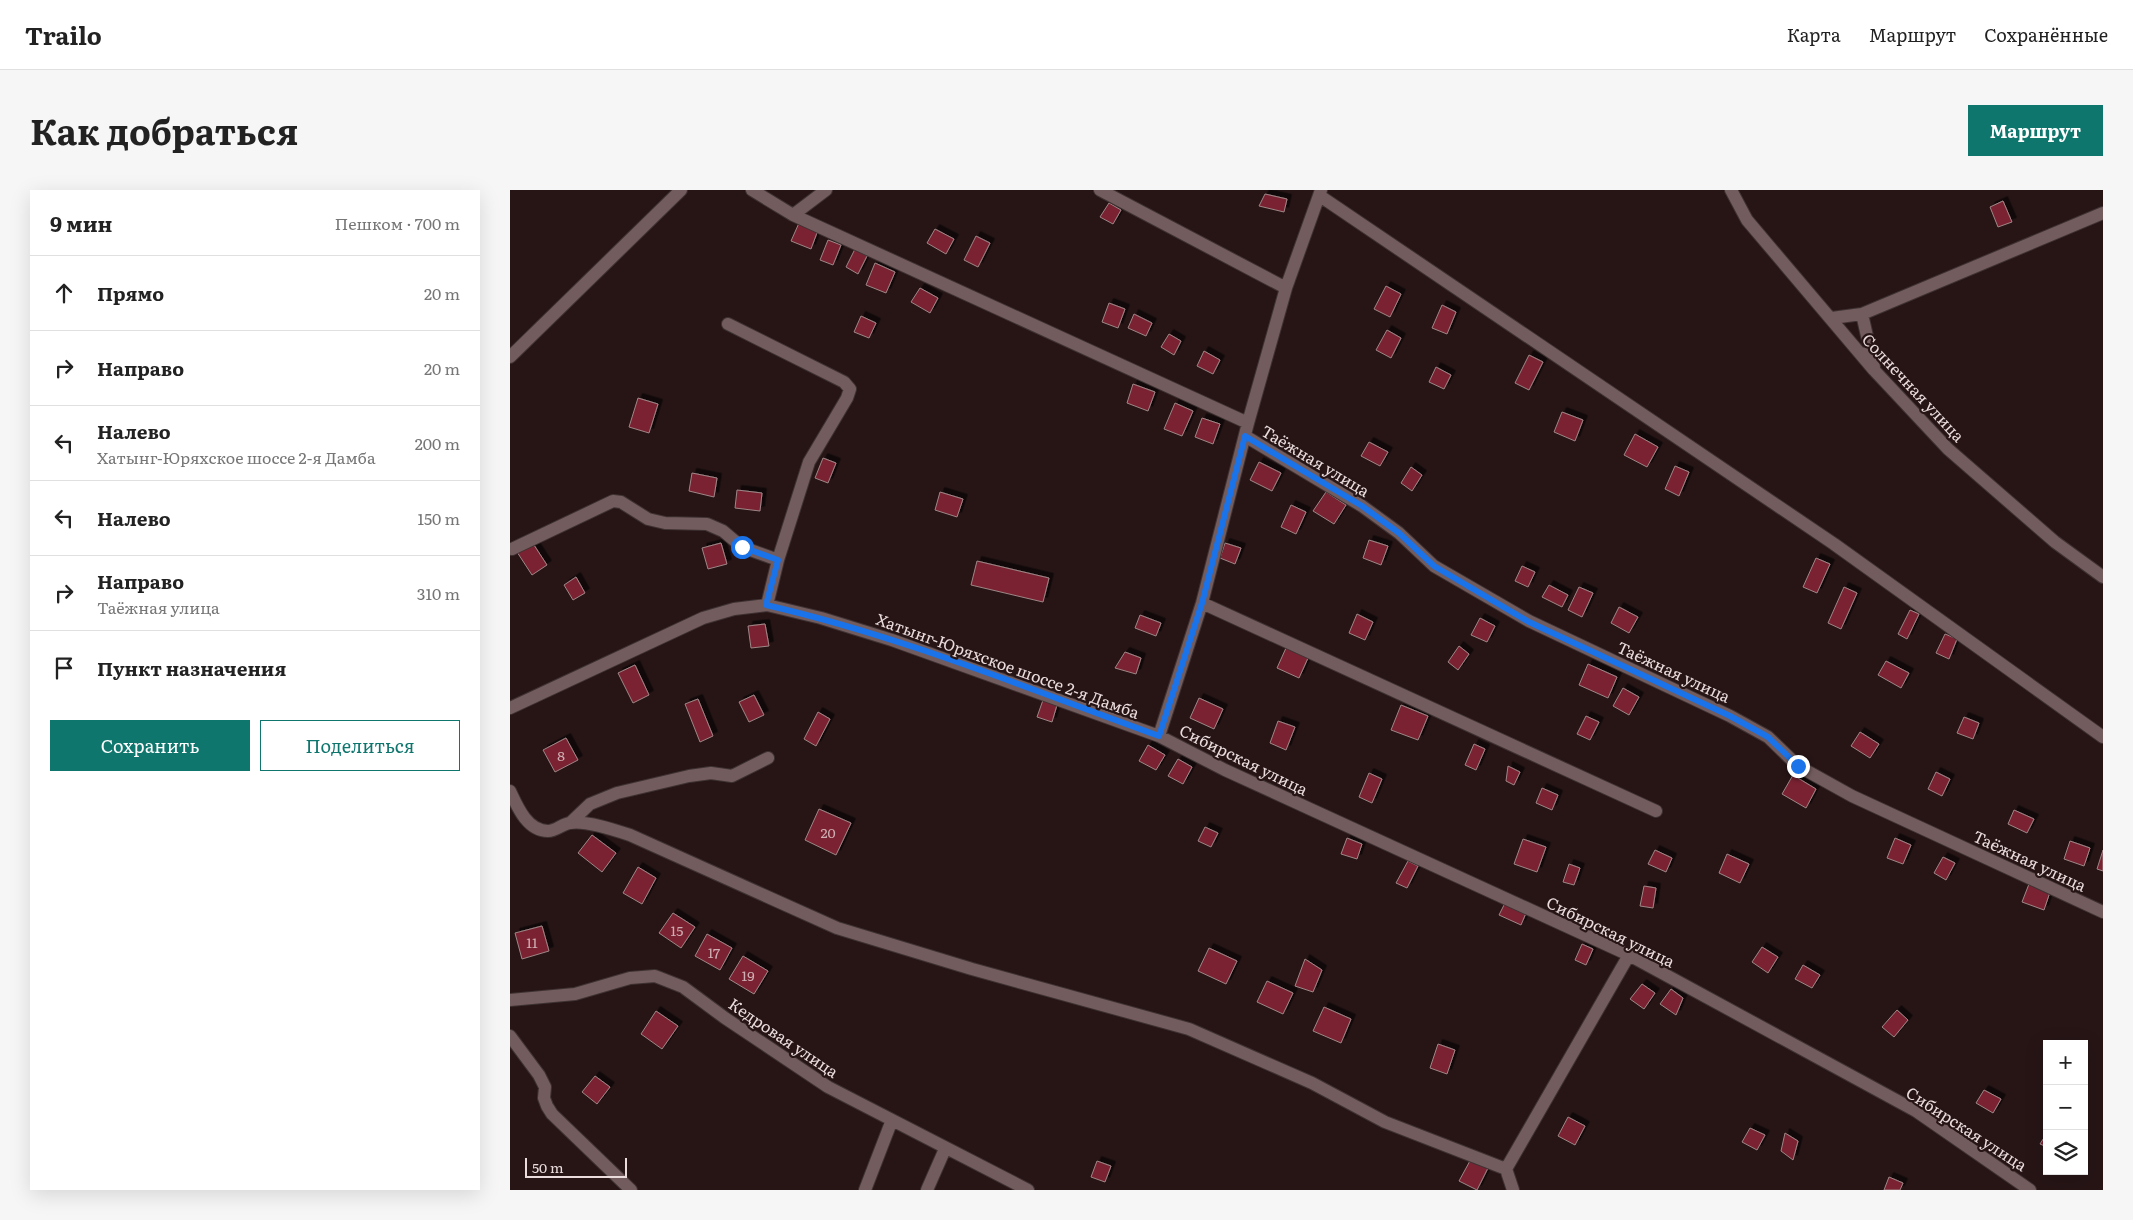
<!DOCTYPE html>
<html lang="ru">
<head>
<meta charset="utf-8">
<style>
  :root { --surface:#fff; --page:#f6f6f6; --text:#222; --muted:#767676; --line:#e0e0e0; --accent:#0f766e }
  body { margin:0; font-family:Literata,serif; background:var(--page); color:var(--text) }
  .controls { position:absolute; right:15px; bottom:15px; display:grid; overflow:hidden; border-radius:0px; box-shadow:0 5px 20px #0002 }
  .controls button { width:45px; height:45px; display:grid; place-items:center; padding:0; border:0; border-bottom:1px solid var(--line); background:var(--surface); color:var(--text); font:25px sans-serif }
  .scale { position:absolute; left:15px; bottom:12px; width:102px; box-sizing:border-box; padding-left:5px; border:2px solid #eadcdd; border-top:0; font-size:14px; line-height:18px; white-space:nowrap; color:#eadcdd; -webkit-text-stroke:4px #271516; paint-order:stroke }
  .stop { position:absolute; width:15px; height:15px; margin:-11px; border:4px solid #1a73e8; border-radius:50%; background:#fff }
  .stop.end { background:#1a73e8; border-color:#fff; box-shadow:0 1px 5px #0008 }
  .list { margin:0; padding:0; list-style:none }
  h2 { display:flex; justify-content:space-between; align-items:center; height:65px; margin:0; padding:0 20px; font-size:21px }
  h2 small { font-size:16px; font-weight:400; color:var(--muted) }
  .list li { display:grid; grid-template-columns:32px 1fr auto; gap:15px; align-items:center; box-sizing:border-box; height:75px; padding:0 20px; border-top:1px solid var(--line) }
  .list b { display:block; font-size:19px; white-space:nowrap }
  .list p { margin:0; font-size:16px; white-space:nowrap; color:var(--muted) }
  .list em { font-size:16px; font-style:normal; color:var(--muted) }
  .actions { display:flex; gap:10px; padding:15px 20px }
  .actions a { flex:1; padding:11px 0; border:1px solid var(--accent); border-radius:0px; text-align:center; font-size:18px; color:var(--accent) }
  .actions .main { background:var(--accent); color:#fff }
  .icon { flex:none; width:28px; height:28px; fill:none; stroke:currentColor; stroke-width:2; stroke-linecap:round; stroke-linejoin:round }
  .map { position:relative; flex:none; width:1593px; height:1000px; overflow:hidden; border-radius:0px }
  header { display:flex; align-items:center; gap:30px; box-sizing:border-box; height:70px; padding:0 25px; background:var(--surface); border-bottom:1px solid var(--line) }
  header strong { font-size:24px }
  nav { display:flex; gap:28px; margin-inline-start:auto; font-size:18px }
  .intro { display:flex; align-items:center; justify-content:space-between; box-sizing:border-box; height:120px; padding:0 30px }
  h1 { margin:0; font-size:35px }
  .button { padding:12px 22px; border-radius:0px; background:var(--accent); color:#fff; font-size:18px; font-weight:700 }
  main { display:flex; gap:30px; padding:0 30px }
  aside { flex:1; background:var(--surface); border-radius:0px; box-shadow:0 5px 20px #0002 }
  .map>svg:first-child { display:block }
  .building { fill:#7a2432; stroke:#9f8687; filter:url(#shadow) }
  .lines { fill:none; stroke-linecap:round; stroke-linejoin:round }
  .minor-casing { stroke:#3f3233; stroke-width:14 }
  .minor { stroke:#735c5d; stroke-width:12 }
  .route { stroke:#1a73e8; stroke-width:6 }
  .labels { text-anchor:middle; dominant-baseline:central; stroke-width:4.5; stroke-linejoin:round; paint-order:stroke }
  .number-label { font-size:14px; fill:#ceaeb2 }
  .street-label { font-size:16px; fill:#eadcdd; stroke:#271516 }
</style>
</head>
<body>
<header>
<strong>Trailo</strong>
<nav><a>Карта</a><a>Маршрут</a><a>Сохранённые</a></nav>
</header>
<div class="intro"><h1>Как добраться</h1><a class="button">Маршрут</a></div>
<main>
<aside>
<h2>9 мин<small>Пешком · 700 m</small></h2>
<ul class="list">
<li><svg class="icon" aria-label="ahead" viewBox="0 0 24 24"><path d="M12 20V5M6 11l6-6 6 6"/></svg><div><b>Прямо</b></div><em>20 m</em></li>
<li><svg class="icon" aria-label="right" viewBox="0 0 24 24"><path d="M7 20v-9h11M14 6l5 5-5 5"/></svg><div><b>Направо</b></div><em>20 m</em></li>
<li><svg class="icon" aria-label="left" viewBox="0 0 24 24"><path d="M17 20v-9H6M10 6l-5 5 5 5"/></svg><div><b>Налево</b><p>Хатынг-Юряхское шоссе 2-я Дамба</p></div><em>200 m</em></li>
<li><svg class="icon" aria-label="left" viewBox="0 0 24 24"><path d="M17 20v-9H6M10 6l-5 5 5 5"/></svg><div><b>Налево</b></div><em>150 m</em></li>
<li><svg class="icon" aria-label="right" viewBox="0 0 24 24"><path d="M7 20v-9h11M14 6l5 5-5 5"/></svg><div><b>Направо</b><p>Таёжная улица</p></div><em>310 m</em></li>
<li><svg class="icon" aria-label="arrive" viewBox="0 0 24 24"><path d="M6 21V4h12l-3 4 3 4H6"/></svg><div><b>Пункт назначения</b></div></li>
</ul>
<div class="actions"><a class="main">Сохранить</a><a>Поделиться</a></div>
</aside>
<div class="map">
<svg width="1593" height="1000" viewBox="0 0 1593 1000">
  <defs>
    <filter id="shadow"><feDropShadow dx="4.5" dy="-4.5" stdDeviation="0" flood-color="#0009"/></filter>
  </defs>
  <rect width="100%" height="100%" fill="#271516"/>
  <path class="building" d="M755,4L777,9L774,22L749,16Z
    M1493,11L1502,32L1488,37L1480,17Z
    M599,13L611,20L603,34L590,27Z
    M289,33L308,40L301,59L281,51Z
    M425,39L444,49L436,64L417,53Z
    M466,46L480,53L468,77L454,70Z
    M318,50L331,55L323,75L310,70Z
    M345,59L357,66L348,84L336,77Z
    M365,73L385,82L376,103L356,95Z
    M876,96L891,104L880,127L864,119Z
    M410,98L428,108L420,123L401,112Z
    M599,113L615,119L608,138L592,132Z
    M932,115L946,122L937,144L922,138Z
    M624,124L642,133L636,146L618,138Z
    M351,126L366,133L359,148L344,142Z
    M877,140L891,148L881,168L866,160Z
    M659,144L671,151L664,165L651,157Z
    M694,161L710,170L703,184L687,176Z
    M1019,165L1033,172L1019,200L1005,193Z
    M926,177L941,185L934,199L919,192Z
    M623,194L645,202L638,221L617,213Z
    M128,208L148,214L139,243L119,237Z
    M665,213L683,221L672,246L654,239Z
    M1052,222L1073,230L1065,251L1044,242Z
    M692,228L710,234L703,254L685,247Z
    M1125,244L1148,257L1137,277L1114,265Z
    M859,252L878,262L870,276L851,266Z
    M313,268L326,273L318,293L305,288Z
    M749,272L771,283L762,301L740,290Z
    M1165,276L1179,282L1169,306L1155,299Z
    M901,277L912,285L902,301L891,293Z
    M182,283L207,288L204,307L179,301Z
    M227,300L252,303L250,321L225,318Z
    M430,302L453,309L447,327L425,320Z
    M816,302L836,315L824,334L803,321Z
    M781,315L796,322L786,344L771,337Z
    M859,350L878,356L871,375L853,368Z
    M22,352L37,375L22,385L7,362Z
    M211,353L217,374L198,379L192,358Z
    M715,353L731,358L725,374L710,368Z
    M1306,368L1320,374L1307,403L1293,397Z
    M467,371L539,388L533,412L461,395Z
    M1012,376L1025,382L1018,397L1005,391Z
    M66,387L75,403L63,410L54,395Z
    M1039,395L1058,405L1052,417L1032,407Z
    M1069,397L1083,403L1072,427L1058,420Z
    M1334,397L1347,403L1331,439L1318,433Z
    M1109,417L1128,427L1119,443L1101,433Z
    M1400,420L1409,424L1397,449L1388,444Z
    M847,424L863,432L855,450L839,443Z
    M630,425L651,433L646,446L625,438Z
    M970,428L985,436L977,452L961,445Z
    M255,434L259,456L241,458L238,436Z
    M1435,444L1447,449L1439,469L1426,463Z
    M949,456L959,464L948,480L938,472Z
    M776,458L798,468L789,488L767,478Z
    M615,462L631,468L626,484L605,478Z
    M1376,471L1399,483L1391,498L1368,485Z
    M1078,474L1107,487L1098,508L1069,495Z
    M125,475L139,505L123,513L108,483Z
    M1113,498L1129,507L1119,525L1103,516Z
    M244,505L254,525L239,532L229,512Z
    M689,508L713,519L704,539L680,528Z
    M188,509L203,546L190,552L175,514Z
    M533,510L547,515L542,532L527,527Z
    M891,515L918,526L908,550L881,540Z
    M308,522L320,529L306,556L294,549Z
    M1076,526L1089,532L1080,550L1067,544Z
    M1454,527L1469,533L1463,549L1447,543Z
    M768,531L785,537L776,560L760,553Z
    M1350,542L1369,554L1360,568L1341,556Z
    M56,548L68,570L45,582L33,560Z
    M964,554L975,559L966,580L955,575Z
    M638,555L655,565L646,580L629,571Z
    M668,569L682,577L673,594L658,586Z
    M998,576L1010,582L1004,595L996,591Z
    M1426,582L1440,589L1432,606L1418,599Z
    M859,583L872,589L862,613L849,607Z
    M1283,585L1306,599L1296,618L1272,604Z
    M1032,598L1048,605L1042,620L1026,613Z
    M309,619L341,633L326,665L295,650Z
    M1504,620L1524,629L1517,643L1498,634Z
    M695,637L708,643L701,657L688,651Z
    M82,645L106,663L92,682L68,663Z
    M837,648L852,654L847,669L831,664Z
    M1385,648L1401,655L1393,674L1377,668Z
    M1013,649L1036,657L1027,682L1004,674Z
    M1560,651L1580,658L1574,676L1554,669Z
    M1145,660L1162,668L1156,682L1138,674Z
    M1593,660V681L1587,679Z
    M1217,664L1239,674L1230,693L1209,683Z
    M1433,667L1445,673L1436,690L1424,683Z
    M898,671L908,676L897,698L886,693Z
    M1059,674L1070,678L1064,695L1053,692Z
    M128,677L146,688L132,714L113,703Z
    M1519,694L1540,702L1534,720L1512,712Z
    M1134,696L1146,698L1143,718L1130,716Z
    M995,713L1016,723L1011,735L989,725Z
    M163,723L185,737L171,758L149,743Z
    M32,736L39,761L12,769L5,743Z
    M197,744L222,758L210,780L185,766Z
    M1072,754L1083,759L1076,775L1065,770Z
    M1252,757L1268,767L1258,783L1242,772Z
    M699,758L727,771L716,794L688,781Z
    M233,766L258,781L244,804L219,789Z
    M795,769L812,780L803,802L785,796Z
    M1293,775L1310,785L1302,798L1285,789Z
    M757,791L783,803L773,824L747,812Z
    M1132,794L1145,803L1134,819L1120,809Z
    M1161,799L1173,808L1166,825L1150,814Z
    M814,817L841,829L831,853L803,841Z
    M1387,820L1398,830L1384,847L1372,837Z
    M146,821L168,836L152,859L131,844Z
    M928,854L945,860L937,884L920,878Z
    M85,886L100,897L87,914L72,902Z
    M1474,900L1491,909L1483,923L1466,913Z
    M1058,927L1075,936L1065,955L1048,946Z
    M1240,938L1255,945L1247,960L1232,952Z
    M1275,943L1288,951L1283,970L1271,961Z
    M1537,943V957L1530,954Z
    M961,969L978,978L967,1000L949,991Z
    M587,971L601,976L595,992L581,987Z
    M1379,987L1393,993L1390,1000H1374Z"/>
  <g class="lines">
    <defs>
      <path id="minor" d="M242,0L283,25L738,233
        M590,0L776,98
        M1221,0L1237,30L1364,180L1438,259L1545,352L1593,387
        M810,6L1324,354L1593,547
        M283,25L316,0
        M1352,124L1364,177
        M1322,128L1352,124L1593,23
        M218,134L334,192L340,199L337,208L299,272L268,370L257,415
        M0,167L171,0
        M735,246L852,316L889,343L924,376L1019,431L1220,526L1258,547L1288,576L1342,606L1593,722
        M2,359L103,311L111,312L138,329L155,333L197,334L213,341L232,357L268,370
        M692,413L1146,621
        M0,518L193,428L224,419L257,415L311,428L382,450L649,546L715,580L1119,765L1406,921L1520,1000
        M649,546L692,413L738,233L776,98L811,0
        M0,601C7,616 17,641 38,641C46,641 52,634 60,633C75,630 105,640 120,645L327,738L462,779L679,839L802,893L875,932L996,979L1003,1000
        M60,633L80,614L107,603L179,586L201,583L222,586L258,568
        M0,810L65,804L120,788L145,786L173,797L215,828L318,897L518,1000
        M0,846L29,885L35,897L34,908L37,916L42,924L121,1000
        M996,979L1119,765
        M355,1000L382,930
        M417,1000L435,959"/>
    </defs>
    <use href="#minor" class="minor-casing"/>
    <use href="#minor" class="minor"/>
  </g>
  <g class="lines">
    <path class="route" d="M232,357L268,370L256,415C391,446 519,499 649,546L692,413L735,246L852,316L889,343L924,376L1019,432L1220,526L1258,547L1288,576"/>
  </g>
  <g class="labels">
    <g class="number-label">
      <text x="51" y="565">8</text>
      <text x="318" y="642">20</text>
      <text x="167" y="740">15</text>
      <text x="22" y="752">11</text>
      <text x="204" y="762">17</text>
      <text x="238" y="785">19</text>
    </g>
    <g class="street-label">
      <text transform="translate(1404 197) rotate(47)">Солнечная улица</text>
      <text transform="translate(806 270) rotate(31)">Таёжная улица</text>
      <text transform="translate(498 475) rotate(20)">Хатынг-Юряхское шоссе 2-я Дамба</text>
      <text transform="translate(1164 481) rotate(25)">Таёжная улица</text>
      <text transform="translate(734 569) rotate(26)">Сибирская улица</text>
      <text transform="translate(1520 670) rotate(25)">Таёжная улица</text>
      <text transform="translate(1101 741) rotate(26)">Сибирская улица</text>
      <text transform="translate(274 847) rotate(34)">Кедровая улица</text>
      <text transform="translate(1457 938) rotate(33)">Сибирская улица</text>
    </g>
  </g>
</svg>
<div class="controls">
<button>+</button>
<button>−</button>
<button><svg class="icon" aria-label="layers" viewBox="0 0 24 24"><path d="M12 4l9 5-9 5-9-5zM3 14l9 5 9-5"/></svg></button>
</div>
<div class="scale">50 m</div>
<div class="stop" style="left:232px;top:357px"></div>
<div class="stop end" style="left:1288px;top:576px"></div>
</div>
</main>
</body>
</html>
